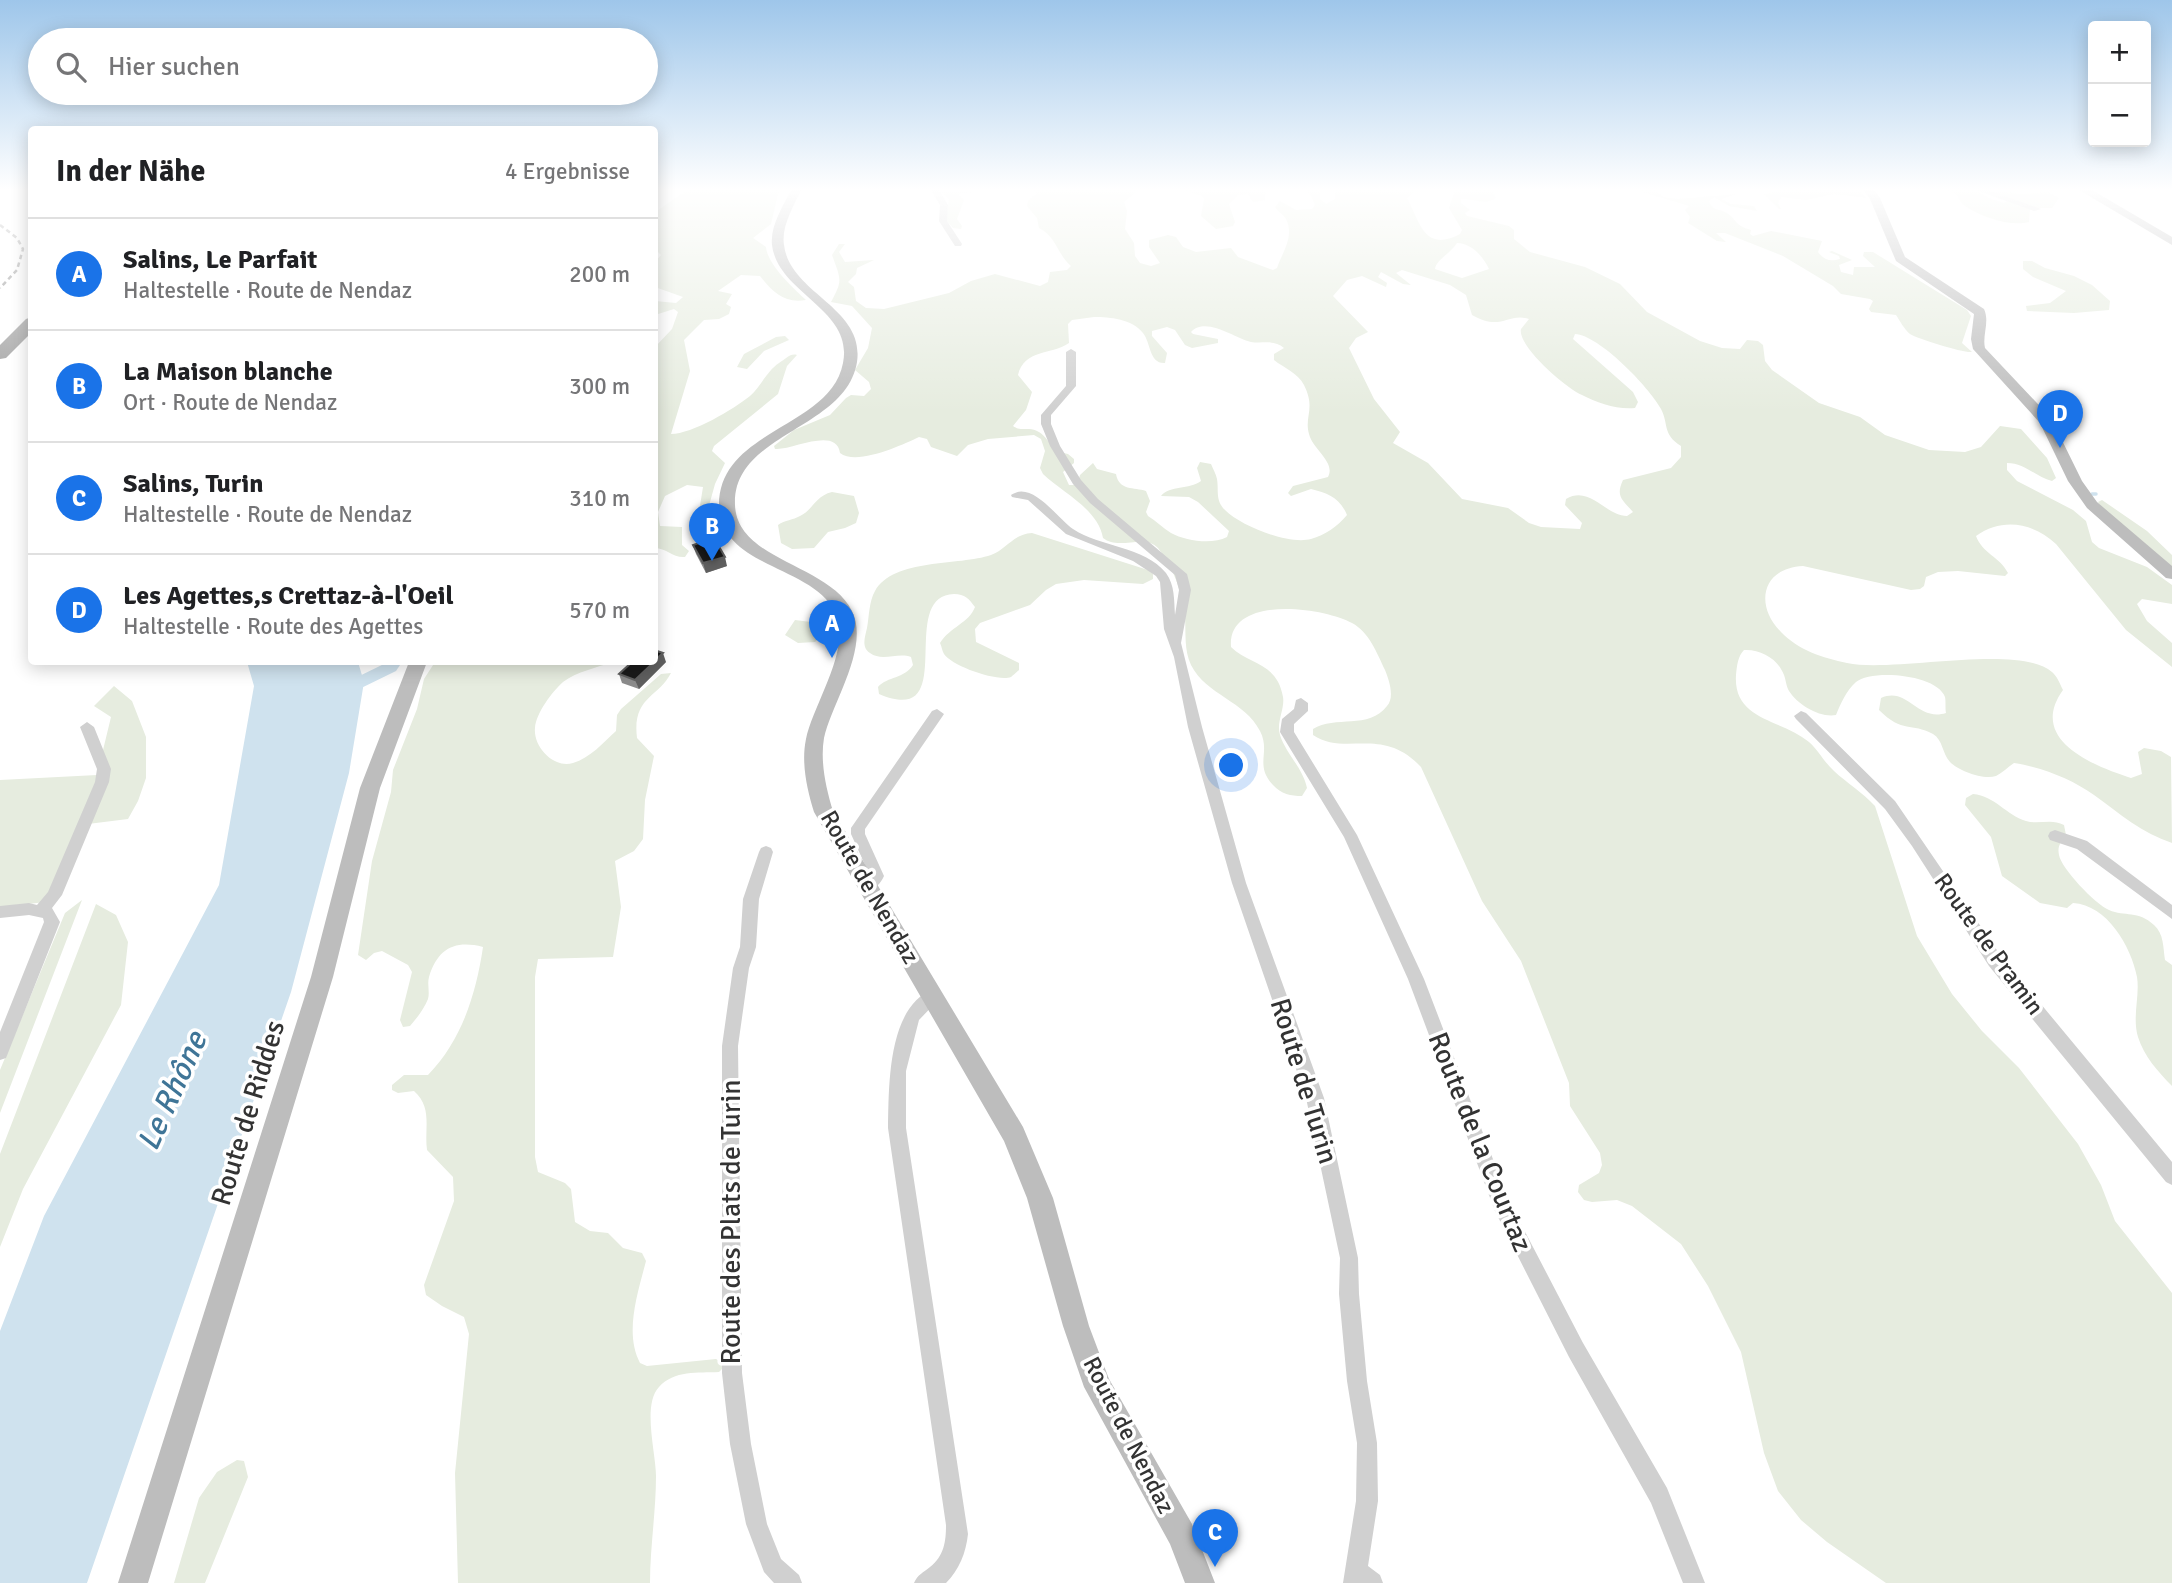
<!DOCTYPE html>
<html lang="de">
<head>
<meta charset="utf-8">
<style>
  :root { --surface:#fff; --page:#f6f6f6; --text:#202124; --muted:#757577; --line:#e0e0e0; --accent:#1a73e8 }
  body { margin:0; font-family:Signika,sans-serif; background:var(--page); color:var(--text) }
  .controls { position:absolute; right:21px; top:21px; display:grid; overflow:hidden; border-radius:7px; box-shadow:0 4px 18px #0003 }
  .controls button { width:63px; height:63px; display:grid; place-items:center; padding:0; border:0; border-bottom:2px solid var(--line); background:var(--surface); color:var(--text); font:35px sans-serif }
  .you { position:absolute; left:1232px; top:766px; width:24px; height:24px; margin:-18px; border:5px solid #fff; border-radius:50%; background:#1a73e8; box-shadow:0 0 0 10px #1a73e833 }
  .badge { display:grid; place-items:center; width:46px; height:46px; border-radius:50%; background:var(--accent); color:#fff; font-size:23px; font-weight:700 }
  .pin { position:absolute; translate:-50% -58px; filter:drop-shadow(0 2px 4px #0008) }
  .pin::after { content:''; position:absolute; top:37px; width:24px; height:21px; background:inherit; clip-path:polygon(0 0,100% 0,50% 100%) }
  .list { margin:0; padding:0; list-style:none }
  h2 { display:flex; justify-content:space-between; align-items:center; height:91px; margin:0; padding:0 28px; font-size:30px }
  h2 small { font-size:23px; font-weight:400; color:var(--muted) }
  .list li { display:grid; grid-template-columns:46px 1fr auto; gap:21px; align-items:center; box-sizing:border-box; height:112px; padding:0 28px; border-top:2px solid var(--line) }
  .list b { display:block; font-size:26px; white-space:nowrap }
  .list p { margin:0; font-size:23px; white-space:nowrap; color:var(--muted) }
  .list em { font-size:23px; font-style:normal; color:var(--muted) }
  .icon { flex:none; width:38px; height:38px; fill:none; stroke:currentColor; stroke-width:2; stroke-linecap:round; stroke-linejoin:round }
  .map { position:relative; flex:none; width:2172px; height:1583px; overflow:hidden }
  .search { position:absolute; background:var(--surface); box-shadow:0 4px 18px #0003; left:28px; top:28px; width:630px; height:77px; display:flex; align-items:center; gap:18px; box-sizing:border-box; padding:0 24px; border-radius:38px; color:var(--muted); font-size:26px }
  .panel { position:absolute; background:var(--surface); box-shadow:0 4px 18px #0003; left:28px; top:126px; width:630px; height:539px; border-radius:7px }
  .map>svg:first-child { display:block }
  .green { fill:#e6ecdf; fill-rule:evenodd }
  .water { fill:#cfe2ee }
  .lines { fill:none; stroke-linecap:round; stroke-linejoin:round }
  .stream { stroke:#cfe2ee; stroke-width:3.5 }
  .canal { fill:#cfe2ee; fill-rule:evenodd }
  .street { fill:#d0d0d0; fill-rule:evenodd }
  .secondary { fill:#bdbdbd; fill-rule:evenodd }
  .highway { fill:#9a9a9a; fill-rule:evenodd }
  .rail { stroke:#888; stroke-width:2.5; stroke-dasharray:4.5 3.5; stroke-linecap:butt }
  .wall { fill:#8c8c8c }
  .shaded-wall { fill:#5f5f5f }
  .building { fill:#1a1a1a; stroke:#5f5f5f; stroke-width:2 }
  .labels { text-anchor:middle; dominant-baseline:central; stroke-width:7; stroke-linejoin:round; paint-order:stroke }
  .street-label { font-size:24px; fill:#333; stroke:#fff }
  .near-street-label { font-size:28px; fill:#333; stroke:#fff }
  .near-water-label { font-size:32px; font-style:italic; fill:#3f7597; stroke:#fff }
</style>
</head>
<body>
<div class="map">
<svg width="2172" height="1583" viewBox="0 0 2172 1583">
  <rect width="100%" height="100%" fill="#fff"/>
  <path class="green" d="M687,190H779L771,224L753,238L766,247C767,264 794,289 806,300C785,304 772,292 760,276L741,275L718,291L732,294L726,304L731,307L729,314L719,319L704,320L684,340L690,371L671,434C692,434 734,409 750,396C761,386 767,371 779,363C786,359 790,353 797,355L787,366L778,394L714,446L712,451L725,463L715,484L707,513L714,520L704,524L698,518L703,487L687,485L665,496L658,512L660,526L682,527V545L689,551L685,557C673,558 666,548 655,548V347L672,329L678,312L674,309L655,315V301L676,303L683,297L655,287V262L661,255L655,249V234L658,231L655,225L654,213Z
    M940,190L971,192L958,194L964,200L957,219L962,226L961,229L953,228L946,220L949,199Z
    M1032,190H1138L1124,202L1127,211L1125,229L1134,243L1135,256L1140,263L1151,266L1160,263L1149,247V240L1168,235L1176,237L1183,247L1196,252L1231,248L1238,257L1273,270L1277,268C1282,253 1295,236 1286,219C1283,214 1278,212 1275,207L1280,201L1296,210L1312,209L1315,205L1311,196L1304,190H1320V199L1326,204L1335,199V190H1416L1407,198C1420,222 1424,253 1460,234L1462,230L1449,208L1455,190H1492L1496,198C1484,206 1474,198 1461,199V203L1470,210L1465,213L1467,216L1509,226L1514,230V239L1530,252L1585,267L1620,284L1647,312L1700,341L1722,348L1740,349L1747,340L1758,341L1763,345L1765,361L1772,370L1819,403L1860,417L1885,435L1929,450L1965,452L1981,447L2000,426L2021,429L2047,458L2056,478L2052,481C2036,477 2025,463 2007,463V470L2017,481L2073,510L2086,521L2092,542L2099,548L2147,567L2172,585V604L2142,599L2137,604L2147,621L2172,643V667L2126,630L2056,544C2033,523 2003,517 1976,536C1982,553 2000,557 2008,573L2005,576L1958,571L1938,572L1926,577L1924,586L1920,589L1911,590L1803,566C1762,568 1754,605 1781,632C1798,650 1823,658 1847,663C1894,673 2018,643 2052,672C2057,676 2060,684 2063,690C2027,740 2094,766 2131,778L2142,774L2138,752L2144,748L2161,751L2171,757L2172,843C2142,833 2120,814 2094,795C2072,779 2041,767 2014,763C2008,767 2002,773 1996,776C1983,780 1959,771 1950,762C1942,753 1943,740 1933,734C1911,722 1903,734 1879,710L1881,698C1908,686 1917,722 1946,713C1945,708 1946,701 1945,697C1937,674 1871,669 1856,682C1846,691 1841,703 1836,715C1820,718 1798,705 1789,691C1786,686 1786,680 1784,675C1778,659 1761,649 1744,650C1738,656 1737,665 1736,675C1733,721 1782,719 1809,742C1819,751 1824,762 1834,771C1847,783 1862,792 1875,806L1917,936L1952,994L1982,1031L2019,1068L2078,1144L2101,1185L2115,1221L2172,1293V1583H1886L1827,1542L1801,1520L1778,1491L1764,1453L1741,1352L1708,1286L1681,1244L1632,1206L1617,1200L1592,1202L1584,1200L1578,1192L1579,1185L1599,1173L1602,1165L1600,1153L1570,1106L1569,1083L1521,961L1482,901L1421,767C1382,725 1345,757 1313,735V729C1335,715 1369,730 1387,706C1395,697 1389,680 1385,670C1377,653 1369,632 1352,623C1323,607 1227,594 1231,647C1249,665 1277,662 1283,697C1285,709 1276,722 1280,735C1286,754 1303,768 1307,788L1302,796C1291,796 1281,794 1273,785C1254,765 1271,752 1260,731C1245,701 1206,695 1191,665C1184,650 1186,634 1185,617C1182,592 1174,568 1158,548C1145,533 1119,551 1103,538C1098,509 1063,493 1043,474L1040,468L1045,451L1041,439L1034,435L988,439L968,445L957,456L931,447L927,439L919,437C902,445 857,466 840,453C836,426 791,451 775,449L774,446L794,430L830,415L846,398L851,395L864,396L871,389L869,382L855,370L868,348L872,328L852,306L831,302C843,280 841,280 832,255L839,244H845L839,252L845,262L874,260L857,268L856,274L848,282L854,287L856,301L866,308L884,309L949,293L971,281L995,274L1040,286L1048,282L1050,272L1067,270L1071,266C1057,254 1056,236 1039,228L1037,218L1027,206L1028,201L1037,193ZM1457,243C1471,243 1483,256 1489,269L1462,278L1435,269C1436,260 1451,253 1457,243ZM1402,270L1450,285L1466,295L1472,315C1501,332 1508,312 1529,319L1521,329C1517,346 1566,388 1582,395C1597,403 1618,410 1635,408L1638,402L1633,392L1573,339L1575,334C1599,335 1649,387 1661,409C1669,424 1662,434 1681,446V457L1671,468L1623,480C1615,497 1623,500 1633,512L1627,516C1604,515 1590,485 1566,499L1565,505L1582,523L1580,529L1541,527L1529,523L1508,508L1462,499L1428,463L1393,443L1400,432L1374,399L1349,348L1356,338L1368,332L1333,296L1347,280L1362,276L1386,287L1387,283L1378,277L1381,272L1403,284L1411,285L1396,273ZM1094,317C1110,317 1132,319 1143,333C1151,343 1149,364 1165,363L1167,353L1152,336V331L1167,327L1175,330L1185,345L1192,348L1218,343V339L1193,334L1191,332C1206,316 1234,338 1251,342C1263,344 1274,339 1284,348L1274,354V360C1284,368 1298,373 1304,385C1316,409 1304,416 1309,434C1313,450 1336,462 1328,477L1293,486L1288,493L1291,496L1311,489C1328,493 1340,498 1347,515C1337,527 1325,535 1311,539C1288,545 1241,526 1225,510C1215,500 1219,491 1217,479C1216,474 1213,469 1211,464L1200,462L1197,468L1201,481C1189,490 1170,485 1161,496L1189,497L1198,502L1229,531L1227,537C1212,545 1186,541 1171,533C1163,528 1156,521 1148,516L1146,512L1150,501L1146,491C1134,487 1119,491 1116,474L1097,469L1093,463L1080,475L1077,485H1069L1063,472L1074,463V459L1068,454L1055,451C1048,441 1043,430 1029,429C1021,429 1019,430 1013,426L1026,410L1032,392L1018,375C1024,349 1052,355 1069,343L1068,324L1072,320Z
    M1181,190H1266L1265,200L1253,202L1248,194L1238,195L1229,204L1235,222L1233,226L1216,229L1201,216L1204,199L1202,196Z
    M1637,190H1656L1663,197L1678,199L1737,194L1721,199L1731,204L1754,206L1757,211L1729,206L1714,197L1709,201C1713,212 1719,208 1727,213C1738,221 1734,225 1751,230L1750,234L1753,236L1771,231L1822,241L1818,252C1824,260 1830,262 1840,259L1839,256L1829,252L1832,251L1852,260L1839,265L1841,272L1853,275L1854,267H1875L1863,256L1864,252H1873L1967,310L1971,316L1962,343L1972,352C1963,353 1918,339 1910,334C1904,329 1900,321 1896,315L1871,312L1869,309L1873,301L1870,299L1841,294L1833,286L1783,256L1725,233H1716L1726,242L1717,241L1688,223L1690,217L1685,210L1689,206C1671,200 1653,196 1637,190Z
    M1780,190H1858L1867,198L1834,194L1806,200L1781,197L1778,203L1781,209H1779L1764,194Z
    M1945,190H1975L1991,199L2004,203L2007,201L1988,190L2022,194L2048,192L2059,198L2052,208H2030L2029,222C2011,227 1981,217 1965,206C1955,198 1963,195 1945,190Z
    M2023,261H2032L2045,268L2074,276L2092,285L2110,301L2109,310L2074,313L2027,311L2026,306L2050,303L2066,291L2033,277L2023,269Z
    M776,337L785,336L789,340L764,351L747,369L737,367L744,354Z
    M832,492L854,496L859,513L856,523L845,528L828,532L814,548L792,549L781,543L778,525C785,520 793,520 800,516C813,510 815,496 832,492Z
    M2102,500L2147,531L2172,555V569L2101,507L2098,502Z
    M1032,533L1148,570L1153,574V579L1143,584L1084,580L1056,584L1046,590L1030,605L980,623L975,629L976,642L1019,663V670C1018,671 1012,676 1011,677C997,682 952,666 944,654C942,651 942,647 940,643C950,627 969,623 975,607C969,599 965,594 954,594C895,596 962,729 879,694L878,687C888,676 904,679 913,665L911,657C898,652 882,662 870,653C861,647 865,637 867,628C869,617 869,601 875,591C894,558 959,566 991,555C1007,549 1013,534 1032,533Z
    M795,620L811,622L822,635L815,642L798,643L785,635Z
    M435,662H613C598,667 576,672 563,682C552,692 536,713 535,728C533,747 554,769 573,763C590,758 603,743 616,731L617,715L621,709L661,674L671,673C658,698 632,697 637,738L654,756L645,800L643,839L634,851L615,861L621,907L613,957L538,959L535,977V1157L538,1172L565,1183L571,1189L575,1222L590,1231L608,1233L623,1248L642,1253L646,1261C638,1292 624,1333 640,1363L647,1366L716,1359L723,1363V1368L719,1372C698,1373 674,1370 659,1387C642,1405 656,1453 656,1476C656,1512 650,1547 650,1583H458L455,1473L469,1334L464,1317L442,1306L426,1295L424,1285L454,1201L453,1177L427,1150C424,1128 433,1108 414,1091L398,1093L392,1090V1085L404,1075H428C462,1040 476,994 483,947C455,940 438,948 429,977C427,984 430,992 428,999C424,1009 417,1018 410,1026L403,1027L400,1020L412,972L408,965L382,951L374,953L366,960L358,955L372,861L391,792L393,770L417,709L424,679Z
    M114,686L132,701L146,737V778L138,801L128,819L88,824L46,902L0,907V780L97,775L111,717L94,706Z
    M1973,794C1995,796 2006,815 2026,821C2039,825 2051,818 2064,825L2066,835C2061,842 2057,846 2059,855C2061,868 2095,904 2109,910C2125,917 2138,910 2154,925C2164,934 2163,947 2165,960L2172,965V1086C2158,1072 2144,1056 2138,1037C2132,1017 2140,996 2137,977C2131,946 2107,905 2073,903L2067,908L2040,903L2002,876L1991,837L1965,805L1966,798Z
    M82,900L0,1113V1070L65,913Z
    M96,904L116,915L128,942L121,1005L23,1189L0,1247V1154Z
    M237,1460L244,1461L248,1477L205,1583H174L199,1498L217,1472Z"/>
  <path class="water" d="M247,662H358L364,682L349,773L291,992L87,1583H0V1331L44,1216L219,885L254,686Z"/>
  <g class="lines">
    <path class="stream" d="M2092,494H2096"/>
    <path class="canal" d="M388,662H402L396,671L351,693H341L339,689L341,685Z"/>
    <path class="street" d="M931,190H939L948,205L947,221L962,244L961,246H955L939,221L940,205Z
      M1976,190H1988L2041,209L2034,211Z
      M1071,349L1076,352V386L1051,415V424L1060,446L1081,480L1098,499L1187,574L1191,590L1181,643L1202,727L1246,883L1324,1098L1358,1258L1359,1294L1367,1381L1377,1443L1378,1501L1368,1566L1380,1575L1383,1583H1343L1356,1501L1357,1443L1347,1381L1339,1294L1340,1258L1306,1098L1232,883L1188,727L1174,657L1164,629L1160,582L1156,576L1133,561L1066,534L1028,500L1012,497L1011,495C1032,480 1057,518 1073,529C1100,547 1144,546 1166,573C1175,585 1174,601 1175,615L1179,590L1175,575L1090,503L1073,484L1050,446L1041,424V415L1066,386V352Z
      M1301,698L1308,703V711L1294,724V732L1357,835L1424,979L1509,1201L1583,1343L1667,1488L1705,1583H1683L1651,1503L1569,1357L1495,1211L1408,979L1344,837L1280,732L1282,719L1294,709L1296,700Z
      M937,709L944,714L942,717L865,829V834L884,876C880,885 872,893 862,889L860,885L870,876L851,834V828L932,711Z
      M1801,711L1806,713L1895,801L2001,956L2172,1162V1185L2166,1182L1989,966L1912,846L1885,809L1796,719L1794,716Z
      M87,722L94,727L111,769L109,782L62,895L52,908L60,922L8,1053L6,1058L0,1060V1032L44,922L43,918L29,915L0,918V906L29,903L37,905L48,892L95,782L97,769L80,727Z
      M2055,830L2087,841L2172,905V919L2077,849L2050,840L2048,836L2050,832Z
      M766,846L771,848L773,852L759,899L756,947L749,968L738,1046L742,1373L751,1444L767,1524L781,1559L799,1575L802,1583H774L764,1572L746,1524L730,1444L722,1373V1046L733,968L740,947L743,899L759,852L761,848Z
      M934,989L940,991L942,996L919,1020L906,1071V1128L968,1534C966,1553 959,1570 946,1583H914C918,1574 923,1573 930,1567C944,1556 946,1542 946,1525L888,1128C889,1087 887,1006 934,989Z"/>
    <path class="secondary" d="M791,190H801C794,206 781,226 784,245C790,294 865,307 857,362C846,430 732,433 735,505C737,561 829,564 852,611C870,648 832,702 824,738C820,762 826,788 833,811L1023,1127L1053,1198L1089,1326L1109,1379L1192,1524L1215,1583H1185L1170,1544L1084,1387L1063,1326L1027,1198L1004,1141L814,812C807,789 801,763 806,739C813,704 853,647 835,612C812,565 720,568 719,505C719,429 831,428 843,363C854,309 778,294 772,245C770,226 783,206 791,190Z
      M1863,190H1874L1880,198L1905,257L1984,309C1990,322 1982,335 1985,348L2051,418L2082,481L2097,502L2172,566V579L2166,578L2087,508L2068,481L2040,423L1973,349L1971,339L1974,314L1896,261L1870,199Z
      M2079,190H2092L2172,237V245Z
      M409,662H427L380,788L333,977L148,1583H118L311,977L360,788Z"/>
    <path class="highway" d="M32,317V332L6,358L0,359V345L26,319Z"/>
    <path class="rail" d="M0,225L17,238L23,249L17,270L0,288"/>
  </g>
  <path class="wall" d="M693,545L727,566L706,573L696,554Z
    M666,662L639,689L622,683L619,674Z"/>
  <path class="shaded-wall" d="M725,557L727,566L706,573L703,563Z
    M663,653L666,662L639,689L635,680Z"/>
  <path class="building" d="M714,538L725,557L703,563L693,545Z
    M654,650L663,653L654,661Z
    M632,662H654L635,680L619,674Z"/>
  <linearGradient id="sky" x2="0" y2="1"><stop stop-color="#9ec6ea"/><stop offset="0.46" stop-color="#fff"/><stop offset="1" stop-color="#fff" stop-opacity="0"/></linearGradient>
  <rect width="2172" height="412" fill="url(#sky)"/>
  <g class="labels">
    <g class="street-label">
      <text transform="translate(870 887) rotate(60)">Route de Nendaz</text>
      <text transform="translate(1989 944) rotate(54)">Route de Pramin</text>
      <text transform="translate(1129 1435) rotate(63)">Route de Nendaz</text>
    </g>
    <g class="near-street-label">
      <text transform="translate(1304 1081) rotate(73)">Route de Turin</text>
      <text transform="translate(248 1113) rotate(-73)">Route de Riddes</text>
      <text transform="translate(1480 1142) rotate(68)">Route de la Courtaz</text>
      <text transform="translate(731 1222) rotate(-90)">Route des Plats de Turin</text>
    </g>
    <g class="near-water-label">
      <text transform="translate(172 1091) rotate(-66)">Le Rhône</text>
    </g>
  </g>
</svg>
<div class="controls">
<button>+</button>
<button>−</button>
</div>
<div class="you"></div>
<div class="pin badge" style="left:832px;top:658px">A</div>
<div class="pin badge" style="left:712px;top:561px">B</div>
<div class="pin badge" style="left:1215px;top:1567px">C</div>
<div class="pin badge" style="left:2060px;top:448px">D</div>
<div class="search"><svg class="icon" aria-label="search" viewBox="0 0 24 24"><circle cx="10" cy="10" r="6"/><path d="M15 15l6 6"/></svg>Hier suchen</div>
<section class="panel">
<h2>In der Nähe<small>4 Ergebnisse</small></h2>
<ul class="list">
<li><span class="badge">A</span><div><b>Salins, Le Parfait</b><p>Haltestelle · Route de Nendaz</p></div><em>200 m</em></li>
<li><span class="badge">B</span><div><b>La Maison blanche</b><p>Ort · Route de Nendaz</p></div><em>300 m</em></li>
<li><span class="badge">C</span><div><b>Salins, Turin</b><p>Haltestelle · Route de Nendaz</p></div><em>310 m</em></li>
<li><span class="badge">D</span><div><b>Les Agettes,s Crettaz-à-l'Oeil</b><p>Haltestelle · Route des Agettes</p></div><em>570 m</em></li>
</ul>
</section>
</div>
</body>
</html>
